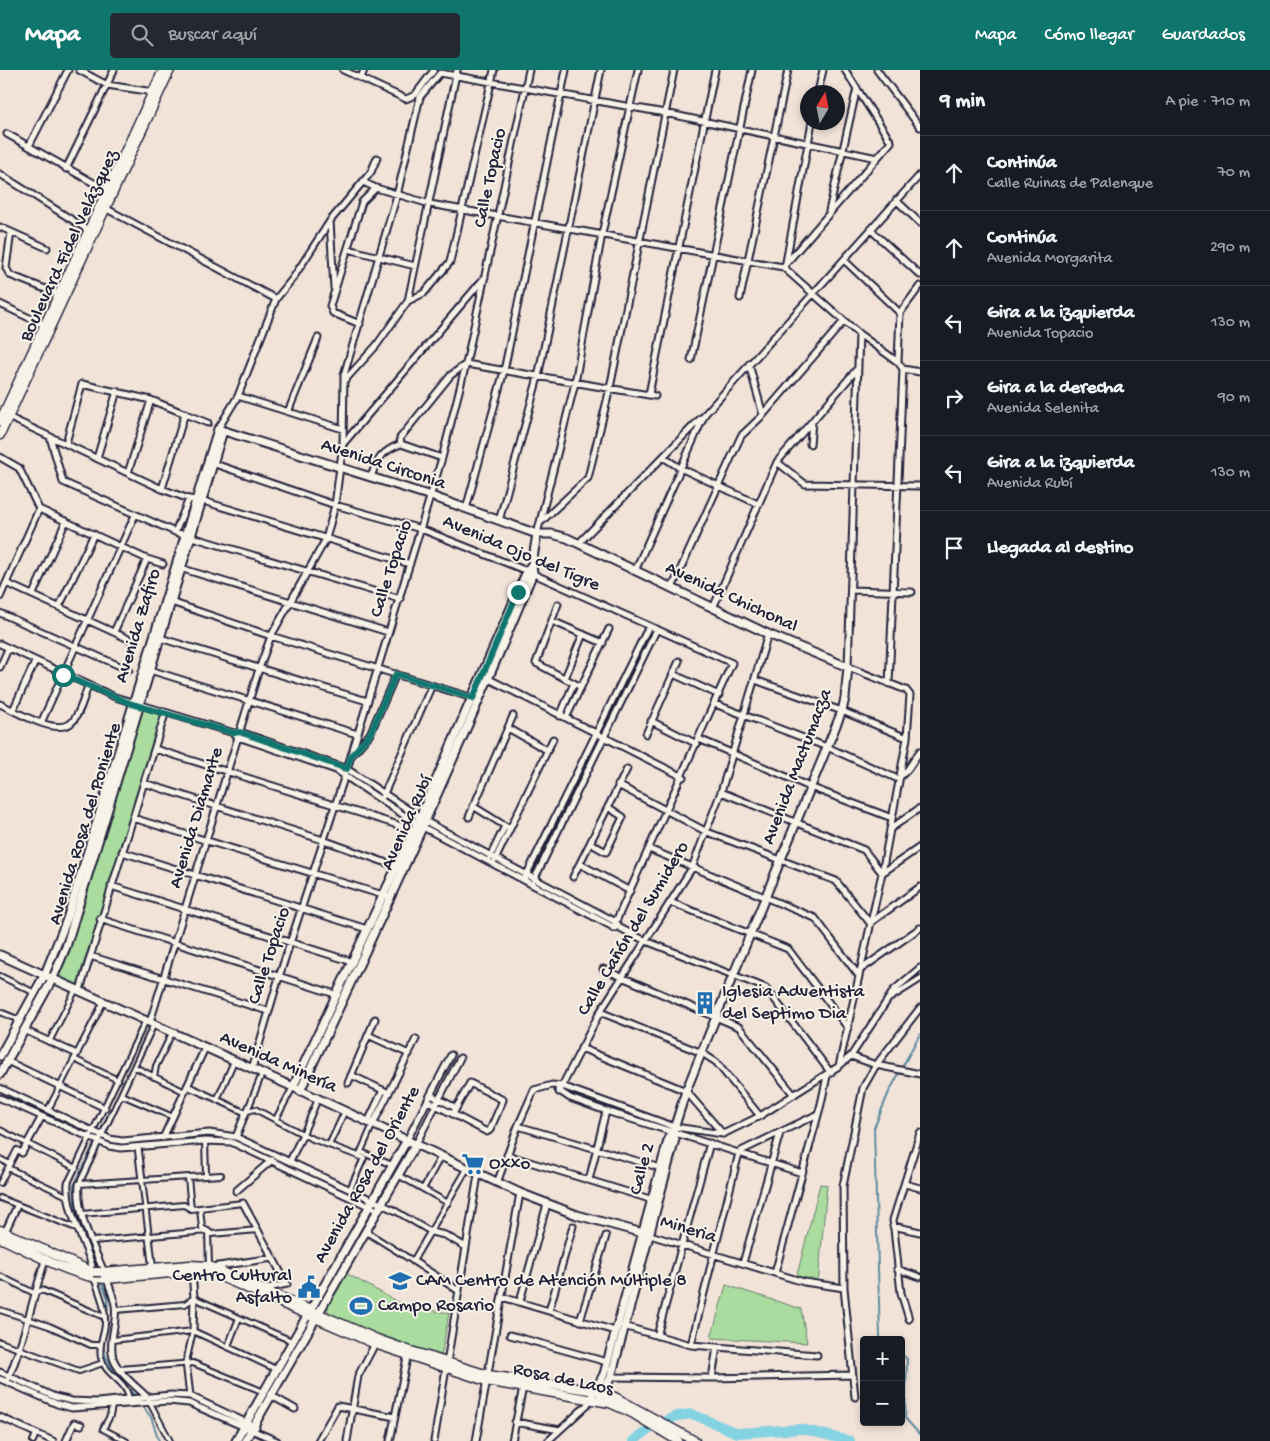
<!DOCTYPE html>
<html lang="es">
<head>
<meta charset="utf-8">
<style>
  :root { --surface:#171b24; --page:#242831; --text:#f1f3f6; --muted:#9ea1a6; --line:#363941; --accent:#0f766e }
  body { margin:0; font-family:"Gochi Hand",sans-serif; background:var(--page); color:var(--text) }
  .controls { position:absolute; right:15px; bottom:15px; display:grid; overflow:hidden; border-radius:5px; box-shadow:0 2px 8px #0003 }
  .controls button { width:45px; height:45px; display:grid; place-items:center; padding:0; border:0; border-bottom:1px solid var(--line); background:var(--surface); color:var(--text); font:25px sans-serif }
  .compass { position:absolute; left:800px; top:15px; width:45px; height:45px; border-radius:50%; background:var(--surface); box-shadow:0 2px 8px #0003; rotate:10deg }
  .stop { position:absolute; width:15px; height:15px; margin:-11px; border:4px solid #0f766e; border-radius:50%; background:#fff }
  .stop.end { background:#0f766e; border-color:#fff; box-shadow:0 1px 5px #0008 }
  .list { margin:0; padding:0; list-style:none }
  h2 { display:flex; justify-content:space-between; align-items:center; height:65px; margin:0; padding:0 20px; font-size:21px }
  h2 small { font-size:16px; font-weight:400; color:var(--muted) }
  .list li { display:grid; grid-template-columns:32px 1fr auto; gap:15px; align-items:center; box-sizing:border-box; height:75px; padding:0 20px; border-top:1px solid var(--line) }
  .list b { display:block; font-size:19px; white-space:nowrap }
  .list p { margin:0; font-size:16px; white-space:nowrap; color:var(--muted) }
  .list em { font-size:16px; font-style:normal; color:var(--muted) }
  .icon { flex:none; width:28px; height:28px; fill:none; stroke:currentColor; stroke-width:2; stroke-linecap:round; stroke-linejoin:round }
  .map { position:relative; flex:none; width:920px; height:1371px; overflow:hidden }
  header { display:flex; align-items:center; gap:30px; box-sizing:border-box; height:70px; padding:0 25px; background:var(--accent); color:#fff }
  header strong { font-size:24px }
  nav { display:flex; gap:28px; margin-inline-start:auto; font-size:18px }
  .search { width:350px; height:45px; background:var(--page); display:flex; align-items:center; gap:12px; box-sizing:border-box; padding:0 18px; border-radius:5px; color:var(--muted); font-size:19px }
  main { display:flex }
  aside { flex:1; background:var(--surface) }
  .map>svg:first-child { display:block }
  .green { fill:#a9dc9e; stroke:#667f6c }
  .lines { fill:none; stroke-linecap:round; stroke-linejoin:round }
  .stream { stroke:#5d8c9f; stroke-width:2 }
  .river { stroke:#84d3e2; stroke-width:10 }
  .pedestrian-casing { stroke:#22223b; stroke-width:8 }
  .minor-casing { stroke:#22223b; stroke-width:9 }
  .tertiary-casing { stroke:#22223b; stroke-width:11 }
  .secondary-casing { stroke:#22223b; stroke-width:11 }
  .pedestrian { stroke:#f7f3e8; stroke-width:4 }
  .minor { stroke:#f7f3e8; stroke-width:5 }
  .tertiary { stroke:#f7f3e8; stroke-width:7 }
  .secondary { stroke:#f7f3e8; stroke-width:8 }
  .secondary-bridge-casing { stroke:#22223b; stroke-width:11; stroke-linecap:butt }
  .secondary-bridge { stroke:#f7f3e8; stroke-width:8 }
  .route { stroke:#0f766e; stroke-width:6 }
  .labels { text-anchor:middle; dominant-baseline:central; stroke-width:4; stroke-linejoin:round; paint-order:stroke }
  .street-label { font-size:19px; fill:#22223b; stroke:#f7f3e8 }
  .poi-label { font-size:19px; fill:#22223b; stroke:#f7f3e8; text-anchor:start }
</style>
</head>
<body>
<header>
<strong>Mapa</strong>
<div class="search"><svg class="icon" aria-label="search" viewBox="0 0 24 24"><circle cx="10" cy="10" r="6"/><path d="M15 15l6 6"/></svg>Buscar aquí</div>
<nav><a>Mapa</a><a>Cómo llegar</a><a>Guardados</a></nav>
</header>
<main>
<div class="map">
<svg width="920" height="1371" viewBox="0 0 920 1371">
  <rect width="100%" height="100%" fill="#f2e3d9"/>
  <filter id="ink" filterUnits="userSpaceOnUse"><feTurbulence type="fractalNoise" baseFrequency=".02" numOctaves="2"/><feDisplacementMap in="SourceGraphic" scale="10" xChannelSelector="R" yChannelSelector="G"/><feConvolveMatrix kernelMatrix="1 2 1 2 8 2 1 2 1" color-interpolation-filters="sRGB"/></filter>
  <g filter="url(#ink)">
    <path class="green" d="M142,638L163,645L77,914L56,908Z
      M820,1114L827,1115L818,1214L796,1209Z
      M344,1202L398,1232L417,1238L449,1243L441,1287L379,1268L327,1245L329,1241L324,1238Z
      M726,1215L801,1239L807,1273L711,1268Z"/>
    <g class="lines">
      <path class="stream" d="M99,1064L147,965
        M96,1070L74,1116L76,1146L97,1199
        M101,1211L108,1228L107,1247
        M104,1269C100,1291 122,1310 135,1326
        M884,1270L880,1267L874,1058L889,1022L920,964
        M901,1284L907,1289L905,1348L920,1365
        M141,1334L151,1347L159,1371"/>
      <path class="river" d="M633,1371L654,1356L677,1346L692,1344L737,1363L802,1359L850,1371"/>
      <defs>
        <path id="pedestrian" d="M0,906L35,923
          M0,942L20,950
          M154,954L79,1114L221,1105
          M49,972L76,919
          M74,989L118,1010
          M135,997L185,1022
          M154,1007L156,996L172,963
          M203,1023L244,1042L255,1039L310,1068L364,1088L350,1119
          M122,1025L173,1047
          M217,1030L234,991
          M48,1040L104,931
          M247,1041L262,1004
          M276,1049L293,1017
          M0,1060L76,1098
          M303,1064L318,1029
          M205,1071L206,1105
          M330,1073L345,1041
          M361,1082L392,1095
          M359,1086L373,1054
          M0,1089L10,1094
          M8,1098L67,1126
          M398,1105L448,1133
          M188,1107L191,1139
          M142,1110L149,1167
          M0,1113L17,1080L22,1083
          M68,1113L146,950
          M423,1119L441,1086
          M0,1128L76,1158
          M200,1138L202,1158L208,1161L209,1196
          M394,1140L431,1162
          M82,1144L184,1135L191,1139L243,1133
          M365,1161L413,1191L467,1099
          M93,1171L208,1161L211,1164L258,1160
          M0,1206L34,1223L42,1220L102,1246L105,1245
          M94,1208C99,1222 106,1238 105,1253C105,1264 98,1274 101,1287C104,1305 128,1311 129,1330
          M0,1240L49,1256L91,1275H100
          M116,1240L185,1234L194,1228L294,1272
          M112,1270L193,1261L278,1300
          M0,1272L79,1301L103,1293
          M228,1276L239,1248
          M186,1292L193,1261
          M120,1299L193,1293L264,1322
          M150,1333L170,1371
          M112,1336L110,1346L103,1359L126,1371
          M33,1371L36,1364"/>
        <path id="minor" d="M79,0L107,15L154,22
          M343,0L406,29L415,25L434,0
          M877,0L920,57
          M361,8L364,0
          M818,22L823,0
          M7,64L106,120
          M29,76L68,0
          M66,99L114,0
          M0,104L88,160
          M363,112L376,118L430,134L783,197L859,264L898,292L903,299L920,302
          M896,130L920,153
          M105,138L276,229
          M829,141L857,18
          M330,151L334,218
          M0,157L47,178
          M871,160L920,205
          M11,162L6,198L10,205L58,224
          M348,179L415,196
          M844,190L900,243
          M786,192L812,52
          M783,197L891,72L845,0
          M740,228L788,0
          M408,231L457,0
          M0,234L44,255
          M360,254L333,243L330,236L362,132L376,118
          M691,290L752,0
          M898,292L900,243L920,216
          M749,294L763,345
          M345,310L376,276L408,231L424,223L450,192L494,0
          M649,324L715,0
          M238,326L343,359
          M288,342L318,268
          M6,346L162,419L189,429L203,431L410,494
          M218,359L238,326L276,229L293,208L330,151L371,102L377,88
          M50,367L63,412L175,462L400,529
          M66,373L82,314L151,330L208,353
          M343,374L485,207
          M401,374L400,368L451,305L466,294L655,326
          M401,374L442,388
          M810,374L812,352
          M0,387L19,398L39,439
          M663,387L680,398L758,434
          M97,388L117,321
          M777,392L805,414L920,416
          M212,393L335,435L421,459L527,501L732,593L613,858
          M128,403L151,330
          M371,407C377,389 382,381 401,374
          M162,419L185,343
          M39,439L147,489L163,494
          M466,439L504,301L566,0
          M499,451L538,307L601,0
          M541,452L588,408L610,318L674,0
          M175,462L189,429
          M537,464L575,313L602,164L638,0
          M579,473L701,348
          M180,498L388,562
          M635,501L705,344L920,105
          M6,513L133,571
          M672,518L741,366L763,345L844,251
          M852,520L912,522
          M33,524L66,451
          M0,527L39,439
          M171,532L271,566L473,628
          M558,534L536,593L581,617
          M59,537L94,464
          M713,538L777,392L858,298
          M0,543L129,600
          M552,551L603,573
          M114,562L147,489
          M160,568L367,631
          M0,574L115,627L234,663L238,667L336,700L417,754L615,858
          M0,597L8,579
          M150,600L357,664
          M673,604L719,625
          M483,606L683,707
          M565,608L583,564
          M755,610L842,641L907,668
          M889,614L903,299
          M0,634C15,641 58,667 72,652C80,644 84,627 88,616
          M715,634L827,677L898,709L908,699L920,681
          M13,640L35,592
          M560,646L574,613
          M566,648L609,559
          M651,651L697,674
          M41,653L135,445
          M508,658L547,680
          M234,663L240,662L347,699L427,752L616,852L620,858L646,871L766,918L831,1003
          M646,664L679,591
          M699,669L810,717L892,748
          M155,679L417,761
          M351,686L370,664L396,604
          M144,713L323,770L398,797
          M618,715L707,762L836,811L870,853L920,817
          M721,722L864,780L882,803L920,777
          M383,726L432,615
          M473,736L510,759
          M469,747L513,646
          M133,748L386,826
          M890,759L920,738
          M590,773L606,782L623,747L608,737
          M649,779L815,848L859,906
          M122,782L367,859
          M490,787L505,756
          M495,790L553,669
          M580,794L630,821
          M573,807L627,699
          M524,810L649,556
          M534,810L657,559
          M111,816L353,892
          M670,832L788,879L848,958
          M100,849L338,925
          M90,886L268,941
          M603,899L739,957L794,1025
          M860,900L920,858
          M80,920L165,644
          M890,928L920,909
          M600,942L702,983L716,992L760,1046
          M150,952L259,599L271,566L326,469L335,435L343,374L344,305L397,125L420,27L440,3L665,43L877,88
          M24,960L77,984
          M368,965L409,984
          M581,978L686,1021L723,1064
          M851,986L876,995L920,1004
          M7,991L105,1038
          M839,996L882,803L907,668L910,625L906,620L848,597L859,264
          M252,999L279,907L347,699L442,388L466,294L529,0
          M351,1005L389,1023
          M348,1013L375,949
          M187,1016L203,1023
          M0,1018L110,1069L122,1071L209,1063L236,1067L394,1140
          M558,1020L570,1028L606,1041L802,1103
          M559,1022L600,942L692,798L721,722L768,564
          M431,1025L456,1038
          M0,1028L109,1076L121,1078L205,1071L231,1072L377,1140
          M428,1031L487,1062L490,1060L503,1030L470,1013L453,1044
          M368,1052L383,1020
          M373,1054L416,969
          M518,1056L661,1098
          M723,1064L760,1046L839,996L851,986L894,920L920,898
          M236,1067L246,1042
          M163,1068L205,978
          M407,1070L451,985
          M416,1074L460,988
          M138,1077L142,1110
          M739,1082L818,1044
          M22,1083L41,1048
          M507,1085L653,1130
          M290,1091L303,1064
          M589,1110L606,1041
          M68,1113C66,1145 87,1173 94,1203
          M497,1113L518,1056L534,1020L552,1015L562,1016L675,1057L723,1064
          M79,1114C75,1154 107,1196 115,1235C118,1252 108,1270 113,1288C118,1303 137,1317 148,1328
          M905,1114L920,1118
          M236,1121L272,1090
          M243,1133L287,1214L262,1219
          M893,1156L920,1162
          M5,1162L17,1136
          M431,1162L445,1165L466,1177
          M650,1165L804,1212L844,1218
          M149,1167L153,1201
          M413,1191L459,1221
          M743,1193L780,1063
          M212,1197L273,1188
          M897,1199L920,1207
          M192,1201L194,1228L193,1261
          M775,1203L821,1034L827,1006
          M502,1227L615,1261
          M520,1231L547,1134
          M549,1241L573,1156
          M909,1249L901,1223L893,1150L920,1063
          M580,1251L606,1166
          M623,1256L691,1275L817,1285
          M510,1265L607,1292
          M657,1266L710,1073
          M691,1275L739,1083
          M186,1292L190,1326
          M0,1302L55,1327L72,1331L97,1332L171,1325L190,1326L256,1357
          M611,1307L712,1308L852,1305
          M712,1308L717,1277
          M0,1309L57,1334L72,1338L168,1331L189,1333L277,1371
          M8,1309C25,1270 32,1228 46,1188
          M272,1326L295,1339
          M855,1327L844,1218L843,1116L863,1018L876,995L920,938
          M0,1347L53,1371
          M515,1352L560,1360
          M66,1371L74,1353L81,1355
          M318,1371L338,1336L395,1347
          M347,1371L358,1306L376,1272
          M390,1371L408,1283
          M434,1371L478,1105
          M476,1371L520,1123
          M512,1371L523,1317
          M548,1371L587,1335L591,1328"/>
        <path id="tertiary" d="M0,885L293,1017L520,1123L577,1145L650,1165
          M0,986L45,904L67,849L218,359L431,426L537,464H552L567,468L768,564L848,597L845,628L842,641L716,947L686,1021L673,1062L669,1067L604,1304L591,1328
          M0,1004L53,908L66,877L223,361
          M293,1017L420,747L527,501L532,494
          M300,1021C381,849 460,679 533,503L532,494L537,464
          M600,1327L611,1307L675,1069L673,1062
          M236,1371L407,1070
          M245,1371L416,1074"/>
        <path id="secondary" d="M0,351L163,0
          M0,365L170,0
          M0,1160L93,1202
          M0,1168C30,1181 74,1208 106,1209L192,1201L212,1203L375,1274L486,1311L610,1333L632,1343L678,1371
          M101,1202L190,1195L209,1196L377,1269L408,1280L488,1305L596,1321L615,1327L695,1371"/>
      </defs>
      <use href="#pedestrian" class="pedestrian-casing"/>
      <use href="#minor" class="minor-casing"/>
      <use href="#tertiary" class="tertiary-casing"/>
      <use href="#secondary" class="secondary-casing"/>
      <use href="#pedestrian" class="pedestrian"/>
      <use href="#minor" class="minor"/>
      <use href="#tertiary" class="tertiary"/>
      <use href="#secondary" class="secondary"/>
      <defs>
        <path id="secondary-bridge" d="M93,1202H101"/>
      </defs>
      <use href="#secondary-bridge" class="secondary-bridge-casing"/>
      <use href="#secondary-bridge" class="secondary-bridge"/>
    </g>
  </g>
  <g class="lines" filter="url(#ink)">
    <path class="route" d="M63,605L132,634L234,663L240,662L347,699L351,686L370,664L396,604L473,628L518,522"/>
  </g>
  <defs>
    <symbol id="building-bare" viewBox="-9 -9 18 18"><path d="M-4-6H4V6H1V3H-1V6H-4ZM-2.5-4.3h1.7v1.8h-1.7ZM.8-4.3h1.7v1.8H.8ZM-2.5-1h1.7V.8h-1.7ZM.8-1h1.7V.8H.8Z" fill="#1f6fb2" stroke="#f7f3e8" stroke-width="2.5" paint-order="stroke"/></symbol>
    <symbol id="supermarket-bare" viewBox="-9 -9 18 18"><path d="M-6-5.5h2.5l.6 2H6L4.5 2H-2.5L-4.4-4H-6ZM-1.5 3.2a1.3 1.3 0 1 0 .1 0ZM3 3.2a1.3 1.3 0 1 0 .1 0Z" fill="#1f6fb2" stroke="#f7f3e8" stroke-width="2.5" paint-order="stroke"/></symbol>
    <symbol id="school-bare" viewBox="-9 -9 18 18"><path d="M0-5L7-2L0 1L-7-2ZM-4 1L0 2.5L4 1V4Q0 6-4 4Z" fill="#1f6fb2" stroke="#f7f3e8" stroke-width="2.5" paint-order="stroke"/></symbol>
    <symbol id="civic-bare" viewBox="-9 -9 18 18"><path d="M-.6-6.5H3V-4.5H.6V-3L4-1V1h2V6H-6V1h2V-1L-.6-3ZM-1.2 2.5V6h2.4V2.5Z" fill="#1f6fb2" stroke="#f7f3e8" stroke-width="2.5" paint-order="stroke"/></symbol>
    <symbol id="stadium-bare" viewBox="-9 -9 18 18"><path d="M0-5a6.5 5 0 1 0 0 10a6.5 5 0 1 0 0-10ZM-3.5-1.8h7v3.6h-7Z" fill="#1f6fb2" stroke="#f7f3e8" stroke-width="2.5" paint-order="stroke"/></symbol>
  </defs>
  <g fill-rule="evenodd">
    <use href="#building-bare" x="689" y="917" width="32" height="32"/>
    <use href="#supermarket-bare" x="457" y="1078" width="32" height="32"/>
    <use href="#school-bare" x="384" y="1195" width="32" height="32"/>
    <use href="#civic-bare" x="293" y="1201" width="32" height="32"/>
    <use href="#stadium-bare" x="345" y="1220" width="32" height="32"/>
  </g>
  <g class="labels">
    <g class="street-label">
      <text transform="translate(491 108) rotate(-78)">Calle Topacio</text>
      <text transform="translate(70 176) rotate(-65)">Boulevard Fidel Velázquez</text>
      <text transform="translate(383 395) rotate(18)">Avenida Circonia</text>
      <text transform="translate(521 484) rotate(23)">Avenida Ojo del Tigre</text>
      <text transform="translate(392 499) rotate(-72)">Calle Topacio</text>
      <text transform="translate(731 528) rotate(25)">Avenida Chichonal</text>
      <text transform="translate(139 556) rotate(-73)">Avenida Zafiro</text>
      <text transform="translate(798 697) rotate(-69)">Avenida Mactumacza</text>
      <text transform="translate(197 748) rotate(-73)">Avenida Diamante</text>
      <text transform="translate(408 753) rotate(-66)">Avenida Rubí</text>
      <text transform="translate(86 754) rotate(-73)">Avenida Rosa del Poniente</text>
      <text transform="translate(634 859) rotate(-59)">Calle Cañón del Sumidero</text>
      <text transform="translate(270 886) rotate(-72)">Calle Topacio</text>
      <text transform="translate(278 993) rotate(24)">Avenida Minería</text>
      <text transform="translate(643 1099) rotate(-75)">Calle 2</text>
      <text transform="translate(368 1105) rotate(-61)">Avenida Rosa del Oriente</text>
      <text transform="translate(688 1160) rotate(17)">Mineria</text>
      <text transform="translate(563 1310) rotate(12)">Rosa de Laos</text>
    </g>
    <g class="poi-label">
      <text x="722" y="922">Iglesia Adventista<tspan x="722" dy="22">del Septimo Dia</tspan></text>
      <text x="489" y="1094">Oxxo</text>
      <text x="292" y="1206" text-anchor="end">Centro Cultural<tspan x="292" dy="22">Asfalto</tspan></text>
      <text x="416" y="1211">CAM Centro de Atención Múltiple 8</text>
      <text x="378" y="1236">Campo Rosario</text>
    </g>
  </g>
</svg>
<div class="controls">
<button>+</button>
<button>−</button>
</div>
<svg class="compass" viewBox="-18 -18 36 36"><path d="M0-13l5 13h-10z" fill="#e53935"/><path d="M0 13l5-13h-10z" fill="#9ea1a6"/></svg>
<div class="stop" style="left:63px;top:605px"></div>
<div class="stop end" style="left:518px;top:522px"></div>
</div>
<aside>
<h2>9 min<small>A pie · 710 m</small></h2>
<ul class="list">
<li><svg class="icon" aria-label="ahead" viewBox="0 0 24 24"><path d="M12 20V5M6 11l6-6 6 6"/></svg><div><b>Continúa</b><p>Calle Ruinas de Palenque</p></div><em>70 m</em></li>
<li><svg class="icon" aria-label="ahead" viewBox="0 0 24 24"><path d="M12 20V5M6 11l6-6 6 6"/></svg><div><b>Continúa</b><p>Avenida Morgarita</p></div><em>290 m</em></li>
<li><svg class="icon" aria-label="left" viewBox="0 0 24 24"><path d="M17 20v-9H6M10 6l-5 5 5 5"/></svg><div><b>Gira a la izquierda</b><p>Avenida Topacio</p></div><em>130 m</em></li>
<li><svg class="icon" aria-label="right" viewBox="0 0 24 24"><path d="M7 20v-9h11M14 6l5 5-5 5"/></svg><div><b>Gira a la derecha</b><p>Avenida Selenita</p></div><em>90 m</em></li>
<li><svg class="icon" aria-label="left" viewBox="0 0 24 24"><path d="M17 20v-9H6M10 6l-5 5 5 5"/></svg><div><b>Gira a la izquierda</b><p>Avenida Rubí</p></div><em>130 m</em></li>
<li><svg class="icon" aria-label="arrive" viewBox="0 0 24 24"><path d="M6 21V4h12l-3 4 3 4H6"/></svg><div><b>Llegada al destino</b></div></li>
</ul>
</aside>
</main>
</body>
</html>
